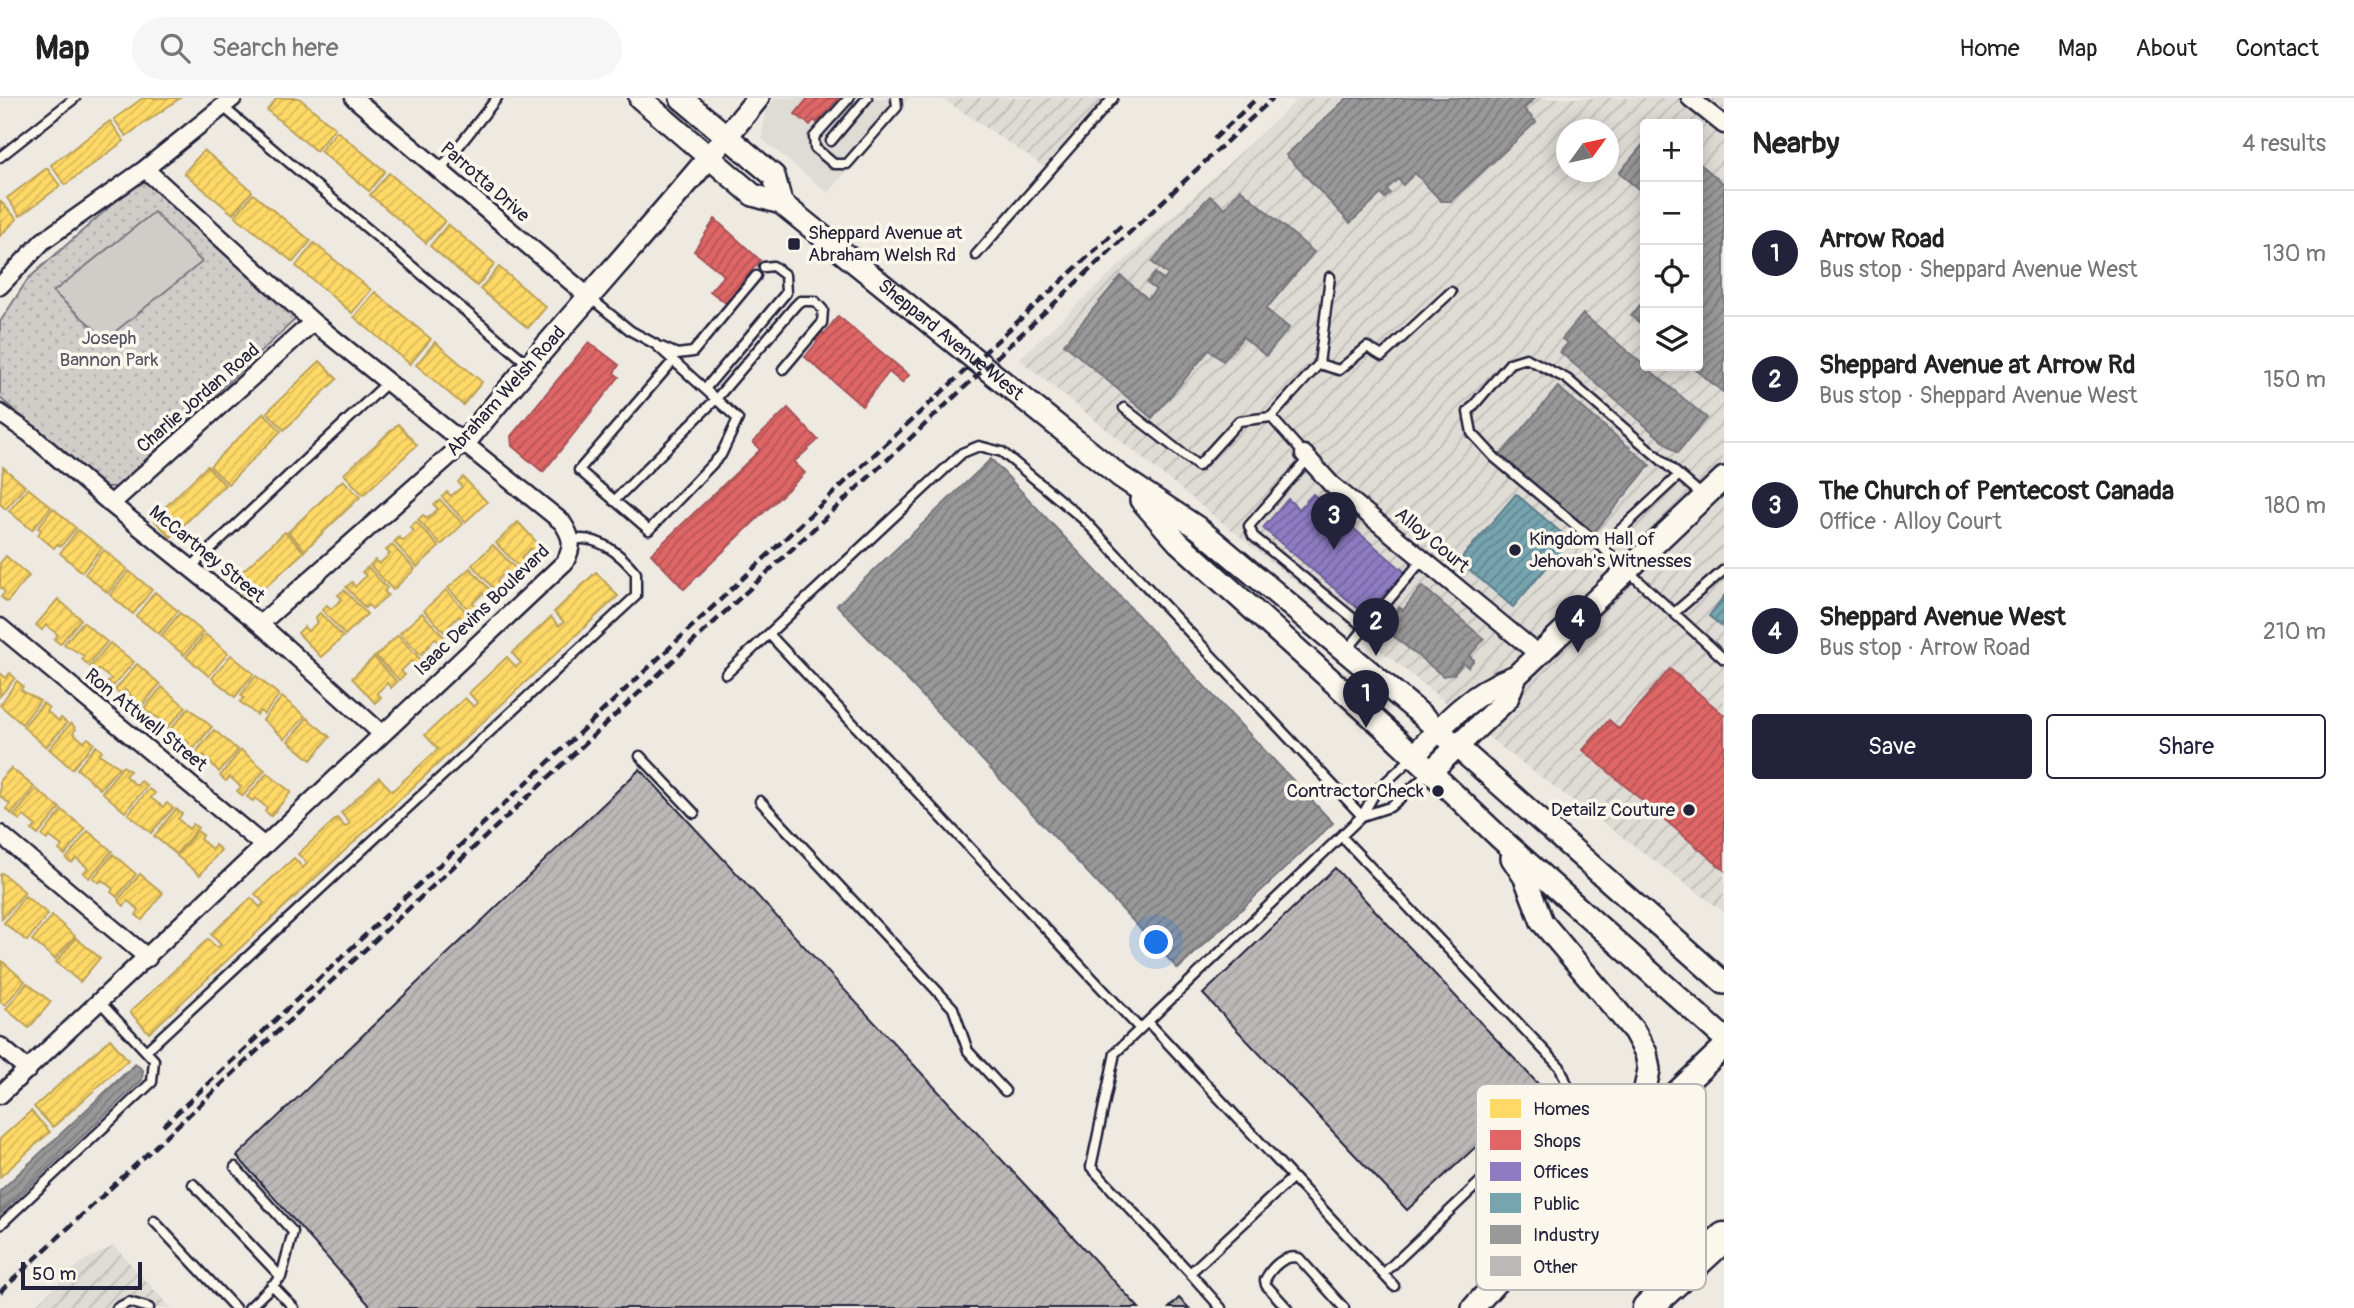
<!DOCTYPE html>
<html lang="en">
<head>
<meta charset="utf-8">
<style>
  :root { --surface:#fff; --page:#f6f6f6; --text:#222; --muted:#767676; --line:#e0e0e0; --accent:#22223b }
  body { margin:0; font-family:Pangolin,sans-serif; background:var(--page); color:var(--text) }
  .controls { position:absolute; right:21px; top:21px; display:grid; overflow:hidden; border-radius:7px; box-shadow:0 4px 18px #0003 }
  .controls button { width:63px; height:63px; display:grid; place-items:center; padding:0; border:0; border-bottom:2px solid var(--line); background:var(--surface); color:var(--text); font:35px sans-serif }
  .compass { position:absolute; left:1556px; top:21px; width:63px; height:63px; border-radius:50%; background:var(--surface); box-shadow:0 4px 18px #0003; rotate:57deg }
  .scale { position:absolute; left:21px; bottom:18px; width:121px; box-sizing:border-box; padding-left:7px; border:4px solid #22223b; border-top:0; font-size:19px; line-height:24px; white-space:nowrap; color:#22223b; -webkit-text-stroke:5px #fbf7ec; paint-order:stroke }
  .you { position:absolute; left:1157px; top:845px; width:24px; height:24px; margin:-18px; border:5px solid #fff; border-radius:50%; background:#1a73e8; box-shadow:0 0 0 10px #1a73e833 }
  .badge { display:grid; place-items:center; width:46px; height:46px; border-radius:50%; background:var(--accent); color:#fff; font-size:23px; font-weight:700 }
  .pin { position:absolute; translate:-50% -58px; filter:drop-shadow(0 2px 4px #0008) }
  .pin::after { content:''; position:absolute; top:37px; width:24px; height:21px; background:inherit; clip-path:polygon(0 0,100% 0,50% 100%) }
  .list { margin:0; padding:0; list-style:none }
  h2 { display:flex; justify-content:space-between; align-items:center; height:91px; margin:0; padding:0 28px; font-size:30px }
  h2 small { font-size:23px; font-weight:400; color:var(--muted) }
  .list li { display:grid; grid-template-columns:46px 1fr auto; gap:21px; align-items:center; box-sizing:border-box; height:126px; padding:0 28px; border-top:2px solid var(--line) }
  .list b { display:block; font-size:26px; white-space:nowrap }
  .list p { margin:0; font-size:23px; white-space:nowrap; color:var(--muted) }
  .list em { font-size:23px; font-style:normal; color:var(--muted) }
  .actions { display:flex; gap:14px; padding:21px 28px }
  .actions a { flex:1; padding:16px 0; border:2px solid var(--accent); border-radius:7px; text-align:center; font-size:24px; color:var(--accent) }
  .actions .main { background:var(--accent); color:#fff }
  .icon { flex:none; width:38px; height:38px; fill:none; stroke:currentColor; stroke-width:2; stroke-linecap:round; stroke-linejoin:round }
  .map { position:relative; flex:none; width:1724px; height:1210px; overflow:hidden }
  header { display:flex; align-items:center; gap:42px; box-sizing:border-box; height:98px; padding:0 35px; background:var(--surface); border-bottom:2px solid var(--line) }
  header strong { font-size:33px }
  nav { display:flex; gap:38px; margin-inline-start:auto; font-size:24px }
  .search { width:490px; height:63px; background:var(--page); display:flex; align-items:center; gap:18px; box-sizing:border-box; padding:0 24px; border-radius:38px; color:var(--muted); font-size:26px }
  main { display:flex }
  aside { flex:1; background:var(--surface) }
  .map>svg:first-child { display:block }
  .built { fill:#dfdbd5 }
  .industrial { fill:url(#industrial-furrows); fill-rule:evenodd }
  .park { fill:url(#park-dots); stroke:#797882; stroke-width:2 }
  .pitch { fill:#d0cdc9; stroke:#797882; stroke-width:2 }
  .homes { fill:url(#homes-hatch); stroke:#bda259; stroke-width:2 }
  .shops { fill:url(#shops-hatch); stroke:#a75259; stroke-width:2 }
  .offices { fill:url(#offices-hatch); stroke:#6e619a; stroke-width:2 }
  .public { fill:url(#public-hatch); stroke:#5d7e8c; stroke-width:2 }
  .industry { fill:url(#industry-hatch); stroke:#75757d; stroke-width:2 }
  .building { fill:url(#building-hatch); stroke:#22223b; stroke-width:2 }
  .lines { fill:none; stroke-linecap:round; stroke-linejoin:round }
  .lane-casing { stroke:#22223b; stroke-width:13 }
  .street-casing { stroke:#22223b; stroke-width:21 }
  .secondary-casing { stroke:#22223b; stroke-width:26 }
  .highway-casing { stroke:#22223b; stroke-width:33 }
  .lane { stroke:#fbf7ec; stroke-width:8 }
  .street { stroke:#fbf7ec; stroke-width:16 }
  .secondary { stroke:#fbf7ec; stroke-width:21 }
  .highway { stroke:#fbf7ec; stroke-width:28 }
  .rail { stroke:#22223b; stroke-width:4.5; stroke-dasharray:10 5; stroke-linecap:butt }
  .poi-dot { fill:#22223b; stroke:#fbf7ec; stroke-width:2.5 }
  .labels { text-anchor:middle; dominant-baseline:central; stroke-width:7; stroke-linejoin:round; paint-order:stroke }
  .street-label { font-size:19px; fill:#22223b; stroke:#fbf7ec }
  .poi-label { font-size:19px; fill:#22223b; stroke:#fbf7ec; text-anchor:start }
  .park-label { font-size:19px; fill:#565566; stroke:#fbf7ec }
  .key { fill:#fbf7ec; stroke:#bab7b7; stroke-width:2 }
  .key-label { font-size:19px; fill:#22223b }
</style>
</head>
<body>
<header>
<strong>Map</strong>
<div class="search"><svg class="icon" aria-label="search" viewBox="0 0 24 24"><circle cx="10" cy="10" r="6"/><path d="M15 15l6 6"/></svg>Search here</div>
<nav><a>Home</a><a>Map</a><a>About</a><a>Contact</a></nav>
</header>
<main>
<div class="map">
<svg width="1724" height="1210" viewBox="0 0 1724 1210">
  <defs>
    <pattern id="industrial-furrows" width="10" height="10" patternUnits="userSpaceOnUse" patternTransform="scale(1.75)"><rect width="10" height="10" fill="#dfdbd5"/><path d="M-1 1l2-2M0 10L10 0M9 11l2-2" fill="none" stroke="#bfbcb8"/></pattern>
    <pattern id="park-dots" width="8" height="8" patternUnits="userSpaceOnUse" patternTransform="scale(1.75)"><rect width="8" height="8" fill="#d0cdc9"/><path d="M2 2h.1M6 6h.1" fill="none" stroke="#b2b0ae" stroke-width="1.8" stroke-linecap="round"/></pattern>
    <pattern id="homes-hatch" width="6" height="6" patternUnits="userSpaceOnUse" patternTransform="scale(1.75)"><rect width="6" height="6" fill="#ffd966"/><path d="M-1 1l2-2M0 6l6-6M5 7l2-2" fill="none" stroke="#daba59"/></pattern>
    <pattern id="shops-hatch" width="6" height="6" patternUnits="userSpaceOnUse" patternTransform="scale(1.75)"><rect width="6" height="6" fill="#e06666"/><path d="M-1 1l2-2M0 6l6-6M5 7l2-2" fill="none" stroke="#b55455"/></pattern>
    <pattern id="offices-hatch" width="6" height="6" patternUnits="userSpaceOnUse" patternTransform="scale(1.75)"><rect width="6" height="6" fill="#8e7cc3"/><path d="M-1 1l2-2M0 6l6-6M5 7l2-2" fill="none" stroke="#7465a0"/></pattern>
    <pattern id="public-hatch" width="6" height="6" patternUnits="userSpaceOnUse" patternTransform="scale(1.75)"><rect width="6" height="6" fill="#76a5af"/><path d="M-1 1l2-2M0 6l6-6M5 7l2-2" fill="none" stroke="#608690"/></pattern>
    <pattern id="industry-hatch" width="6" height="6" patternUnits="userSpaceOnUse" patternTransform="scale(1.75)"><rect width="6" height="6" fill="#999"/><path d="M-1 1l2-2M0 6l6-6M5 7l2-2" fill="none" stroke="#7c7c7e"/></pattern>
    <pattern id="building-hatch" width="6" height="6" patternUnits="userSpaceOnUse" patternTransform="scale(1.75)"><rect width="6" height="6" fill="#bcb8b8"/><path d="M-1 1l2-2M0 6l6-6M5 7l2-2" fill="none" stroke="#a19e9f"/></pattern>
  </defs>
  <rect width="100%" height="100%" fill="#eeeae2"/>
  <filter id="ink" filterUnits="userSpaceOnUse"><feTurbulence type="fractalNoise" baseFrequency=".0143" numOctaves="2"/><feDisplacementMap in="SourceGraphic" scale="14" xChannelSelector="R" yChannelSelector="G"/><feConvolveMatrix kernelMatrix="1 2 1 2 8 2 1 2 1" color-interpolation-filters="sRGB"/></filter>
  <g filter="url(#ink)">
    <path class="built" d="M776,0H909L828,95L762,41L765,13Z"/>
    <path class="industrial" d="M942,0H1118L1052,74Z
      M1299,0H1724V814L1506,653L1019,261ZM1645,26H1698V268H1645ZM1566,32H1608V74H1566Z
      M114,1148L171,1210H32L82,1164Z"/>
    <path class="park" d="M143,79L301,216L117,389H105L0,300V224L28,181Z"/>
    <path class="pitch" d="M154,114L202,164L106,241L53,194Z"/>
    <path class="homes" d="M143,0H180L126,38L114,21Z
      M277,0H299L335,30L316,53L267,12Z
      M110,23L124,43L65,87L51,67Z
      M337,33L385,73L369,93L320,53Z
      M204,52L252,93L233,116L184,75Z
      M47,70L60,88L20,118L7,100Z
      M389,75L445,123L426,145L370,97Z
      M253,96L311,143L293,164L235,118Z
      M0,103L17,121L0,138Z
      M448,126L495,166L477,188L430,148Z
      M314,145L371,192L352,215L296,168Z
      M499,169L546,209L528,230L480,191Z
      M375,194L431,241L410,266L354,219Z
      M435,244L482,284L463,307L416,267Z
      M320,263L337,281L284,332L267,314Z
      M264,315L281,333L228,386L210,368Z
      M398,326L417,347L363,397L344,376Z
      M207,368L225,387L171,439L153,421Z
      M3,369L25,388L6,411L0,406Z
      M463,379L487,404L465,424L442,399L447,394L451,398L462,389L458,384Z
      M343,382L360,399L305,452L288,434Z
      M28,390L51,409L32,432L9,413Z
      M440,402L463,426L441,447L418,422L423,417L427,421L438,411L434,407Z
      M53,410L76,430L61,448L57,446L54,450L38,437L41,432L38,430Z
      M416,424L439,449L417,469L394,444L399,439L403,443L414,433L410,429Z
      M518,424L541,449L535,454L531,450L521,460L524,463L519,469L496,445Z
      M78,432L102,450L82,474L60,455Z
      M285,434L304,454L249,504L231,484Z
      M392,447L415,471L393,492L370,467L375,462L379,466L390,456L386,452Z
      M493,447L517,472L511,477L507,473L497,483L500,487L495,492L472,467Z
      M104,452L127,471L108,495L85,476Z
      M6,458L29,478L7,504L1,499L5,494L0,489V465Z
      M368,469L387,490L384,493L388,497L372,511L368,507L365,510L346,489L352,484L355,489L366,478L362,474Z
      M470,470L492,494L487,499L483,495L473,505L476,509L471,514L448,490Z
      M129,473L152,492L133,516L110,497Z
      M596,474L618,498L149,935L130,914L208,841L217,850L221,847L211,836L251,800L260,809L264,805L255,796L294,760L303,770L307,765L298,756L337,720L345,729L350,725L341,715L379,679L392,693L438,651L425,637L465,600L474,609L478,605L469,595L507,559L516,569L521,565L512,555L551,519L559,528L564,524L554,514Z
      M344,492L367,516L345,537L322,512L327,507L331,511L342,501L338,497Z
      M446,492L469,517L463,522L459,518L449,528L453,532L447,537L424,512Z
      M155,494L178,513L159,536L136,518Z
      M58,501L81,521L60,546L54,541L58,537L46,527L42,532L36,527Z
      M180,515L203,534L184,557L161,538Z
      M320,515L343,539L321,559L298,535L304,529L308,533L318,524L315,520Z
      M422,515L444,539L439,544L435,540L421,557L400,535Z
      M83,524L107,544L88,567L82,561L84,558L64,546Z
      M205,536L228,555L209,578L186,559Z
      M398,537L421,562L415,567L411,563L401,573L405,577L399,582L376,558Z
      M110,545L134,564L113,588L108,584L111,581L98,571L96,574L90,569Z
      M231,557L254,576L235,599L212,580Z
      M374,559L397,584L391,590L387,585L377,595L381,599L375,605L352,580Z
      M137,566L160,586L139,611L133,606L136,602L125,592L121,597L115,592Z
      M0,575L6,580L10,575L15,580L0,598Z
      M256,578L279,597L264,616L260,613L257,617L240,604L244,600L241,597Z
      M17,583L23,588L21,592L40,603L22,626L0,607Z
      M162,589L186,609L166,631L160,626L163,623L143,611Z
      M282,599L305,618L285,641L263,622Z
      M43,605L49,610L46,613L59,623L61,620L67,625L46,649L23,629Z
      M189,610L212,629L190,655L185,650L189,645L177,636L173,640L167,635Z
      M307,620L330,639L311,662L288,643Z
      M71,625L76,631L73,635L84,644L88,640L94,645L72,671L49,651Z
      M214,632L238,652L219,674L204,657L201,660L195,655Z
      M96,648L102,653L99,656L119,669L100,691L77,671Z
      M241,652L265,672L243,698L237,693L241,689L230,679L226,683L220,678Z
      M123,668L130,673L125,678L137,688L141,683L147,688L125,714L102,694Z
      M11,670L34,689L12,716L6,711L10,706L0,698V682Z
      M267,675L291,694L271,718L265,713L267,710L255,700L253,703L247,699Z
      M36,691L60,710L38,737L32,732L36,728L24,718L20,722L14,718Z
      M149,691L155,695L151,700L163,709L167,705L173,710L151,735L128,716Z
      M176,711L182,716L178,721L189,731L193,726L198,730L176,756L154,738Z
      M62,712L85,731L65,757L59,752L62,748L50,739L47,742L42,738Z
      M88,733L112,753L89,780L83,775L88,770L76,760L72,765L66,761Z
      M197,733L203,737L200,741L212,751L215,747L221,752L200,777L177,758Z
      M113,756L136,776L117,799L111,794L113,791L102,782L99,785L93,780Z
      M2,775L25,794L2,821L0,777Z
      M140,776L163,795L142,822L136,817L139,812L128,803L124,808L118,802Z
      M25,798L48,816L27,843L4,825Z
      M52,818L75,838L55,861L32,842Z
      M76,840L100,860L80,884L56,864Z
      M2,863L25,883L5,907L0,904Z
      M27,885L51,904L29,930L6,911Z
      M110,941L128,962L53,1029L34,1009Z
      M31,1013L50,1034L0,1079V1041Z"/>
    <path class="shops" d="M808,0H839L817,25L814,22L810,27L795,16Z
      M715,121L760,162L726,205L710,193L724,177L694,153Z
      M838,218L909,277L902,285L889,274L862,308L805,259L817,244L814,240L821,233L824,236Z
      M589,244L619,267L614,275L619,279L543,374L512,348L511,338Z
      M788,310L818,342L794,364L805,375L684,491L651,456L760,352L753,344Z
      M1670,571L1724,617V772L1583,652L1609,622L1619,631Z"/>
    <path class="offices" d="M1313,396L1405,474L1367,518L1263,430L1288,401L1299,411Z"/>
    <path class="public" d="M1516,396L1570,442L1513,509L1459,463Z
      M1724,498V530L1709,518Z"/>
    <path class="industry" d="M1347,0H1535L1524,11L1536,24L1451,103H1441L1415,75L1403,87L1398,81L1387,91L1390,95L1385,100L1381,96L1350,125L1286,57Z
      M1645,44V91L1642,94L1619,75Z
      M1699,65L1724,86V295L1691,268H1698Z
      M1240,91L1314,154L1266,211L1289,230L1266,258L1243,239L1223,263L1209,252L1152,320L1064,246L1121,178L1148,201L1156,192L1147,185L1155,175L1164,182L1168,177L1152,164L1190,119L1210,98L1225,110Z
      M1645,201V229L1631,218Z
      M1583,216L1707,320L1677,355L1560,254L1568,245L1562,241Z
      M1558,289L1650,367L1592,437L1499,359Z
      M991,361L1333,725L1178,871L837,507Z
      M1422,488L1484,541L1469,558L1474,562L1468,569L1463,565L1454,576L1443,578L1382,529L1399,509L1403,512Z
      M135,966L143,972L142,982L0,1116V1093Z"/>
    <path class="building" d="M640,671L1139,1210H372L237,1058Z
      M1335,770L1541,989L1407,1112L1203,896Z
      M1179,1200L1189,1210H1169Z"/>
    <g class="lines">
      <defs>
        <path id="lane" d="M849,0L814,39L815,50L834,66H847L897,9L896,0
          M222,8L528,266
          M831,43L867,0
          M0,59L75,0
          M439,73L497,0
          M976,157L1113,0
          M589,199L631,233L655,246L738,321L721,357L649,432L579,372L673,263
          M661,249L677,256L693,254L756,178
          M1319,266L1339,272L1367,249L1382,258L1451,194
          M705,291L786,195L785,177L773,168L764,169
          M1124,310L1198,368L1239,323L1271,319
          M1304,356L1271,319L1319,266L1330,179
          M1308,361L1249,428L1253,438L1365,530
          M1679,377L1602,449L1724,561
          M614,403L716,301L795,208L800,203H815L823,212L822,225L783,271
          M1602,449L1495,360L1472,335L1468,314L1510,265L1526,260L1567,281L1702,397
          M190,470L388,284
          M1674,515L1724,472
          M769,536L1140,931
          M1346,553L1423,461
          M726,576L962,355L979,348L1002,354L1084,422L1362,718
          M640,658L694,715
          M760,703L953,910L968,953L1005,993
          M1362,718L1390,709L1429,675
          M1341,738L1560,969L1567,986L1560,1008L1383,1176L1394,1188
          M1148,924L1383,1176
          M147,952L636,498V475C621,456 597,436 572,442
          M235,1069L293,1134L281,1179L249,1210
          M193,1086L281,1179
          M154,1123L235,1210
          M0,1127L152,984L154,962L100,904
          M1190,1175L1091,1069L1115,955L1362,718L1376,693L1414,658
          M272,1187L294,1210
          M117,1210L129,1204L149,1210
          M1221,1210L1190,1175L1291,1081
          M1287,1210L1266,1187L1265,1182C1271,1170 1284,1156 1299,1160L1344,1210"/>
        <path id="street" d="M354,0L589,199
          M1690,0L1724,27
          M0,188L43,143L145,71L233,0
          M0,315L30,336L111,406L260,526L382,636
          M1304,356L1331,386L1538,556
          M111,406L313,224
          M260,526L464,345
          M0,529L264,748
          M0,736L148,860
          M0,948L28,972
          M0,997L565,464C574,447 572,439 562,424L313,224L145,71"/>
        <g id="secondary">
          <path id="s1" d="M640,0L753,97L781,105L1121,379L1198,430L1418,614L1724,885"/>
          <path d="M681,0L774,78L781,105"/>
          <path d="M464,345C560,228 663,118 758,0"/>
          <path d="M1141,402L1178,444L1391,636L1500,740L1724,940"/>
          <path d="M1414,658C1443,626 1474,592 1516,578"/>
          <path d="M1430,674L1507,601L1516,578L1724,380"/>
          <path d="M1512,760L1525,780L1542,824L1634,933L1646,955L1649,972L1642,1005L1617,1051"/>
          <path d="M1473,1210L1617,1051L1724,949"/>
        </g>
        <path id="highway" d="M1647,1210L1724,1139"/>
      </defs>
      <use href="#lane" class="lane-casing"/>
      <use href="#street" class="street-casing"/>
      <use href="#secondary" class="secondary-casing"/>
      <use href="#highway" class="highway-casing"/>
      <use href="#lane" class="lane"/>
      <use href="#street" class="street"/>
      <use href="#secondary" class="secondary"/>
      <use href="#highway" class="highway"/>
      <path class="rail" d="M1214,41L1257,0
        M163,1028L861,369L1122,127
        M0,1194L1273,0"/>
    </g>
  </g>
  <g class="poi-dot">
    <rect x="787" y="139" width="14" height="14" rx="3.5"/>
    <circle cx="1515" cy="452" r="7"/>
    <circle cx="1438" cy="693" r="7"/>
    <circle cx="1689" cy="712" r="7"/>
  </g>
  <g class="labels">
    <g class="street-label">
      <text transform="translate(485 84) rotate(41)">Parrotta Drive</text>
      <text stroke="none"><textPath href="#s1" startOffset="396">Sheppard Avenue West</textPath></text>
      <text transform="translate(506 293) rotate(-48)">Abraham Welsh Road</text>
      <text transform="translate(198 300) rotate(-41)">Charlie Jordan Road</text>
      <text transform="translate(1432 442) rotate(40)">Alloy Court</text>
      <text transform="translate(207 456) rotate(39)">McCartney Street</text>
      <text transform="translate(482 512) rotate(-44)">Isaac Devins Boulevard</text>
      <text transform="translate(146 622) rotate(39)">Ron Attwell Street</text>
    </g>
    <g class="poi-label">
      <text x="808" y="135">Sheppard Avenue at<tspan x="808" dy="22">Abraham Welsh Rd</tspan></text>
      <text x="1529" y="441">Kingdom Hall of<tspan x="1529" dy="22">Jehovah's Witnesses</tspan></text>
      <text x="1424" y="693" text-anchor="end">ContractorCheck</text>
      <text x="1675" y="712" text-anchor="end">Detailz Couture</text>
    </g>
    <g class="park-label">
      <text x="109" y="240">Joseph<tspan x="109" dy="22">Bannon Park</tspan></text>
    </g>
  </g>
  <rect x="1476" y="986" width="230" height="206" rx="10" class="key"/>
  <rect x="1490" y="1001" width="31" height="19" fill="#ffd966"/>
  <rect x="1490" y="1032" width="31" height="20" fill="#e06666"/>
  <rect x="1490" y="1064" width="31" height="19" fill="#8e7cc3"/>
  <rect x="1490" y="1095" width="31" height="20" fill="#76a5af"/>
  <rect x="1490" y="1127" width="31" height="19" fill="#999"/>
  <rect x="1490" y="1158" width="31" height="20" fill="#bcb8b8"/>
  <g class="key-label">
    <text x="1533" y="1017">Homes</text>
    <text x="1533" y="1049">Shops</text>
    <text x="1533" y="1080">Offices</text>
    <text x="1533" y="1112">Public</text>
    <text x="1533" y="1143">Industry</text>
    <text x="1533" y="1175">Other</text>
  </g>
</svg>
<div class="controls">
<button>+</button>
<button>−</button>
<button><svg class="icon" aria-label="locate" viewBox="0 0 24 24"><circle cx="12" cy="12" r="6"/><path d="M12 2v4M12 18v4M2 12h4M18 12h4"/></svg></button>
<button><svg class="icon" aria-label="layers" viewBox="0 0 24 24"><path d="M12 4l9 5-9 5-9-5zM3 14l9 5 9-5"/></svg></button>
</div>
<svg class="compass" viewBox="-18 -18 36 36"><path d="M0-13l5 13h-10z" fill="#e53935"/><path d="M0 13l5-13h-10z" fill="#767676"/></svg>
<div class="scale">50 m</div>
<div class="you"></div>
<div class="pin badge" style="left:1366px;top:630px">1</div>
<div class="pin badge" style="left:1376px;top:558px">2</div>
<div class="pin badge" style="left:1334px;top:452px">3</div>
<div class="pin badge" style="left:1578px;top:555px">4</div>
</div>
<aside>
<h2>Nearby<small>4 results</small></h2>
<ul class="list">
<li><span class="badge">1</span><div><b>Arrow Road</b><p>Bus stop · Sheppard Avenue West</p></div><em>130 m</em></li>
<li><span class="badge">2</span><div><b>Sheppard Avenue at Arrow Rd</b><p>Bus stop · Sheppard Avenue West</p></div><em>150 m</em></li>
<li><span class="badge">3</span><div><b>The Church of Pentecost Canada</b><p>Office · Alloy Court</p></div><em>180 m</em></li>
<li><span class="badge">4</span><div><b>Sheppard Avenue West</b><p>Bus stop · Arrow Road</p></div><em>210 m</em></li>
</ul>
<div class="actions"><a class="main">Save</a><a>Share</a></div>
</aside>
</main>
</body>
</html>
